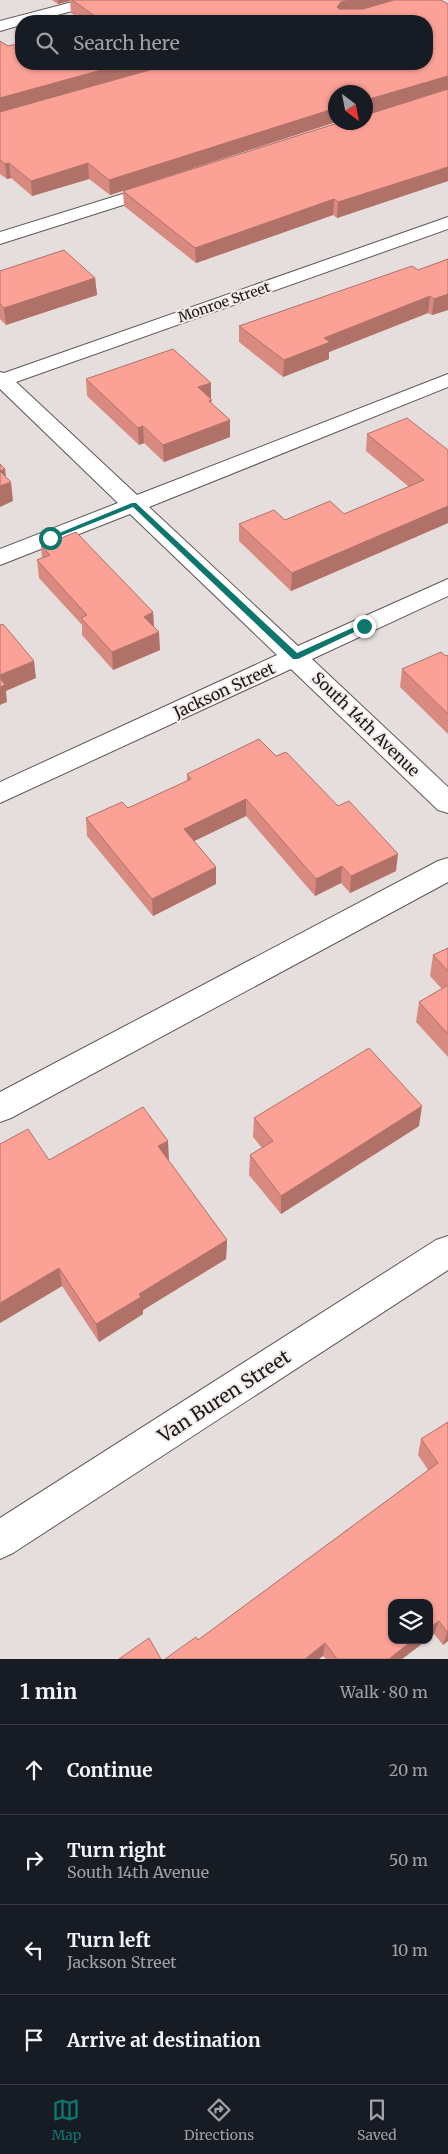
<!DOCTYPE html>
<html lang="en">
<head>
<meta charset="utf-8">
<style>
  :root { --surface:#171b24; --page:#20242c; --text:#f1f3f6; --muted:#9ea1a6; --line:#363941; --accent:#0f766e }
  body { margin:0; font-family:Merriweather,serif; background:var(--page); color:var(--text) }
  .controls { position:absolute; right:15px; bottom:15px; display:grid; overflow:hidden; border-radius:10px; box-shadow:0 1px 4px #0004 }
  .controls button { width:45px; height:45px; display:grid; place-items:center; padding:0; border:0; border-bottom:1px solid var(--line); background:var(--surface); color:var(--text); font:25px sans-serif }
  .compass { position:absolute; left:328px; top:85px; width:45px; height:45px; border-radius:50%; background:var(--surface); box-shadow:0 1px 4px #0004; rotate:148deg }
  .stop { position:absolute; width:15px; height:15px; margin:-11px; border:4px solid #0f766e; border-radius:50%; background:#fff }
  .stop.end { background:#0f766e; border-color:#fff; box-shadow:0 1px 5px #0008 }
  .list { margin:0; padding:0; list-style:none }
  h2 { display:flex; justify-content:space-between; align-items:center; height:65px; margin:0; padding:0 20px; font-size:21px }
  h2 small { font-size:16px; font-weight:400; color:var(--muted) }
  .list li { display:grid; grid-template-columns:32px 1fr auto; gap:15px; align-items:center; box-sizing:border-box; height:90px; padding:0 20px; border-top:1px solid var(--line) }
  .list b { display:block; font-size:19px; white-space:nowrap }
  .list p { margin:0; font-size:16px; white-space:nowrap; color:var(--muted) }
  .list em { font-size:16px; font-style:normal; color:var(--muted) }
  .icon { flex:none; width:28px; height:28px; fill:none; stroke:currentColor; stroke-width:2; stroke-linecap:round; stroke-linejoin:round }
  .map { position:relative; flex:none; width:448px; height:1659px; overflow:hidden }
  .search { position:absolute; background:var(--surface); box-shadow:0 1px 4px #0004; left:15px; right:15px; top:15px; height:55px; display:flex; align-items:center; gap:12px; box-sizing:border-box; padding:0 18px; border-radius:20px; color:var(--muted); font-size:19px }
  .sheet { height:425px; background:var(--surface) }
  nav { display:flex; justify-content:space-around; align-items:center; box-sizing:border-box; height:70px; border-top:1px solid var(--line); background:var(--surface); font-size:14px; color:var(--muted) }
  nav a { display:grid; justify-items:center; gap:2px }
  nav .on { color:var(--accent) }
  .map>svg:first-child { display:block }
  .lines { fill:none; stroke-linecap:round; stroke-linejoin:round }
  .minor-casing { stroke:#5f5857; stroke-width:2 }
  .minor { fill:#fff; fill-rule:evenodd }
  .wall { fill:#d88a81 }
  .shaded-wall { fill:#b07169 }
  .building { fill:#fba196; stroke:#b07169 }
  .route { fill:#0f766e }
  .labels { text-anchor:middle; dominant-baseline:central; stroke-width:4; stroke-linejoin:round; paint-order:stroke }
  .far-street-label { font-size:14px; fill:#1b1818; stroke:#f3ebea }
  .street-label { font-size:16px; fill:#1b1818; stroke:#f3ebea }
  .near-street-label { font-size:19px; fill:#1b1818; stroke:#f3ebea }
</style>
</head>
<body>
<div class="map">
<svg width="448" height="1659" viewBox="0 0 448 1659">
  <rect width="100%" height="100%" fill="#e6dedc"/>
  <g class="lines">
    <defs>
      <path id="minor" d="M80,0H105L102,3L35,21H21V25L0,31V21Z
        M158,183L164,184L167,188L164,192L0,244V232Z
        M448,217V229L16,382L137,495L448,374V387L149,507L298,646L448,579V596L312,659L448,787V813L438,810L291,669L0,803V782L277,655L130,514L0,565V549L118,503L0,389V372L4,373Z
        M448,858V882L11,1118L0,1122V1092L438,861Z
        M448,1236V1270L13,1553L0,1559V1518L436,1240Z"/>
    </defs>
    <use href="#minor" class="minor-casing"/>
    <use href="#minor" class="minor"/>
  </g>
  <path class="wall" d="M52,0H441L448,4V181L337,218L333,215L196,263L124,206L123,191L341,122H366V92H336V122L110,195L89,179L32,196L11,178L7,179L0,174V41L8,46L21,43V64H427V21H83L71,13L70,1L58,4Z
    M448,259V310L432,315L428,313L329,352V359L283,377L239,342V326L418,270Z
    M0,271L95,278L97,295L6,325L0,319Z
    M86,379L211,383V399L212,404L230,420V437L164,462L144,443L139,445L87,396Z
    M367,434L448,450V523L291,591L239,541V524L344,514L409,487L366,451Z
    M41,546L153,612L154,627L160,650L113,670L82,635V625L39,578L37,560L42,558Z
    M448,655V734L400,687L402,669Z
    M276,756L396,871L350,893L341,883L315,896L246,816L194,841L216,867V884L153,916L87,836L86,818L128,808L187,781V774Z
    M448,948V1057L416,1022L419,1002L442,989L430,976L433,955Z
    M254,1118L419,1126L281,1214L249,1175L250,1155L262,1148L253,1137Z
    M49,1160H169V1161L227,1240L226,1259L143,1310V1314L99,1342L62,1286L0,1323Z
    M448,1422V1641L443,1645L434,1634L429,1638V1603L392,1640H427L402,1659H326L323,1656L198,1640L428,1470L418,1455L421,1439Z"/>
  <path class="shaded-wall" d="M58,0H70V1L58,4Z
    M349,0H396L340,16L337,7L341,2Z
    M123,64H175L0,113V98Z
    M448,76V90L366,115V100Z
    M336,108V122L110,195L109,180Z
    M9,163L11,178L7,179L5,164Z
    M88,163L89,179L32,196L31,181Z
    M448,167V181L337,218L338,202Z
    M334,199L333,215L196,263L195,248Z
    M95,278L97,295L6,325L4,308Z
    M448,294V310L432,315L434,299Z
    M430,296L428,313L329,352V359L283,377L284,360L324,338Z
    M211,383V400L198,387Z
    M230,420V437L164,462L163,445Z
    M143,426L144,443L139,445L138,428Z
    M5,469L7,484L11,482L13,501L0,507V471Z
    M448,506V523L291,591L292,573Z
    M153,612L154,630L144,617Z
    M159,632L160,650L113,670L112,652Z
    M34,661L36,678L6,691L7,702L0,705V675Z
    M246,799V816L184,846V829Z
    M398,854L396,871L350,893L351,876Z
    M342,866L341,883L315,896L316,879Z
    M216,867V884L153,916L152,899Z
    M422,1106L419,1126L281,1214V1196Z
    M168,1141L169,1160L160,1166L158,1146Z
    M227,1240L226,1259L143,1310V1314L99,1342L96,1324L139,1294Z
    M59,1268L62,1286L0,1323V1303Z
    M439,1621L434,1634L429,1638V1628Z
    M448,1631V1641L443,1645L447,1632Z
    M413,1640H427L402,1659H389Z
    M325,1643L323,1656L319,1659H305Z"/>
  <path class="building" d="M72,0H349L341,2L337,7L339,9H363L394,0H441L448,4V76L366,100V104V92H336V108L109,180L88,163L31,181L9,163L5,164L0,160V112L171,64H427V21H100H102Z
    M0,41L8,46L21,43V64H123L0,98Z
    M448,89V167L338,202L334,199L195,248L123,191L341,122H366V115Z
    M64,250L95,278L4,308L0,304V271Z
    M448,259V294L434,299L430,296L324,338L330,342L284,360L239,326L412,266L418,270Z
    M173,349L211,383L198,387L212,400L209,401L230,420L163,445L143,426L138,428L86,379Z
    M407,418L448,450V506L292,573L239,524L274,510L285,520L330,501L344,514L424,480L367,434Z
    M0,464L5,469L0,471L11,482L0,486Z
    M76,532L153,612L144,617L159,632L112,652L81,618L87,615L37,560L50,555L41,546Z
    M3,624L34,661L0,675V625Z
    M441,652L446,656L448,655V714L402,669Z
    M0,678L5,685L0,687Z
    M259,739L276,756L286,752L338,806L349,801L398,854L351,876L342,866L316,879L246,799L184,829L216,867L152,899L86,818L122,802L128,808L191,779L187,774Z
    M448,948V971L433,955Z
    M448,985V1034L419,1002Z
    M369,1048L422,1106L281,1196L250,1155L273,1141L254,1118Z
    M143,1107L168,1141L158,1146L227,1240L139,1294L141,1297L96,1324L59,1268L0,1303V1144L28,1129L49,1160Z
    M448,1422V1631L447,1632L439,1621L429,1628V1603H392V1640H413L389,1659H337L325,1643L305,1659H165L196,1637L198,1640L438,1463L421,1439Z
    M149,1638L161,1659H119Z"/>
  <path class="route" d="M132,503H136L297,653L361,624L367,626L298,659H293L133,507L53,539L47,538Z"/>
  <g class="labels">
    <g class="far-street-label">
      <text transform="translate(224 302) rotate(-19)">Monroe Street</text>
    </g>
    <g class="street-label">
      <text transform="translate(224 690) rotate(-25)">Jackson Street</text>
      <text transform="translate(366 724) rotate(44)">South 14th Avenue</text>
    </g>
    <g class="near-street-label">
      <text transform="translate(224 1396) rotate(-33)">Van Buren Street</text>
    </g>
  </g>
</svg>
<div class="controls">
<button><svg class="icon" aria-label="layers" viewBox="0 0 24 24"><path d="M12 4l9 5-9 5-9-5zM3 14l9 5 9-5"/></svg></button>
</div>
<svg class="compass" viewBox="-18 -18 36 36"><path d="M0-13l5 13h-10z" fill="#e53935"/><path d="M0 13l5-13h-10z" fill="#9ea1a6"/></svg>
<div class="stop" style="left:50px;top:538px"></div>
<div class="stop end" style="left:364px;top:626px"></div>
<div class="search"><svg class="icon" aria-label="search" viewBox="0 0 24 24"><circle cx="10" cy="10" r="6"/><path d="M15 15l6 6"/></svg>Search here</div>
</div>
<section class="sheet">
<h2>1 min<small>Walk · 80 m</small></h2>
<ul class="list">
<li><svg class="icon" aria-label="ahead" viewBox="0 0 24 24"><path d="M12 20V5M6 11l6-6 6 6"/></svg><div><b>Continue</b></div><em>20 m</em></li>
<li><svg class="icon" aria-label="right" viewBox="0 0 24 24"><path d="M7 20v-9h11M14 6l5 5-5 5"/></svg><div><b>Turn right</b><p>South 14th Avenue</p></div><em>50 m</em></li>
<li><svg class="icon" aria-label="left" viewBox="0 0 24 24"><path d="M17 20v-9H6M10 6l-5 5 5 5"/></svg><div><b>Turn left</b><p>Jackson Street</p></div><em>10 m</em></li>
<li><svg class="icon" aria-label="arrive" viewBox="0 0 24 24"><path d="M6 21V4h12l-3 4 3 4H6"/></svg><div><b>Arrive at destination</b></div></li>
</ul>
</section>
<nav>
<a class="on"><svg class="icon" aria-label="map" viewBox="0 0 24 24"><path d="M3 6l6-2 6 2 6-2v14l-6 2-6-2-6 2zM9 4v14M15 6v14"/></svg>Map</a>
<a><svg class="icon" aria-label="directions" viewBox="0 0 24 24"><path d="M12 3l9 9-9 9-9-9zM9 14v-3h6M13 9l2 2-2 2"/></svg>Directions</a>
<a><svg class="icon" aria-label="saved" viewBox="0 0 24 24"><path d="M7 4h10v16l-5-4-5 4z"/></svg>Saved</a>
</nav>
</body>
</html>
